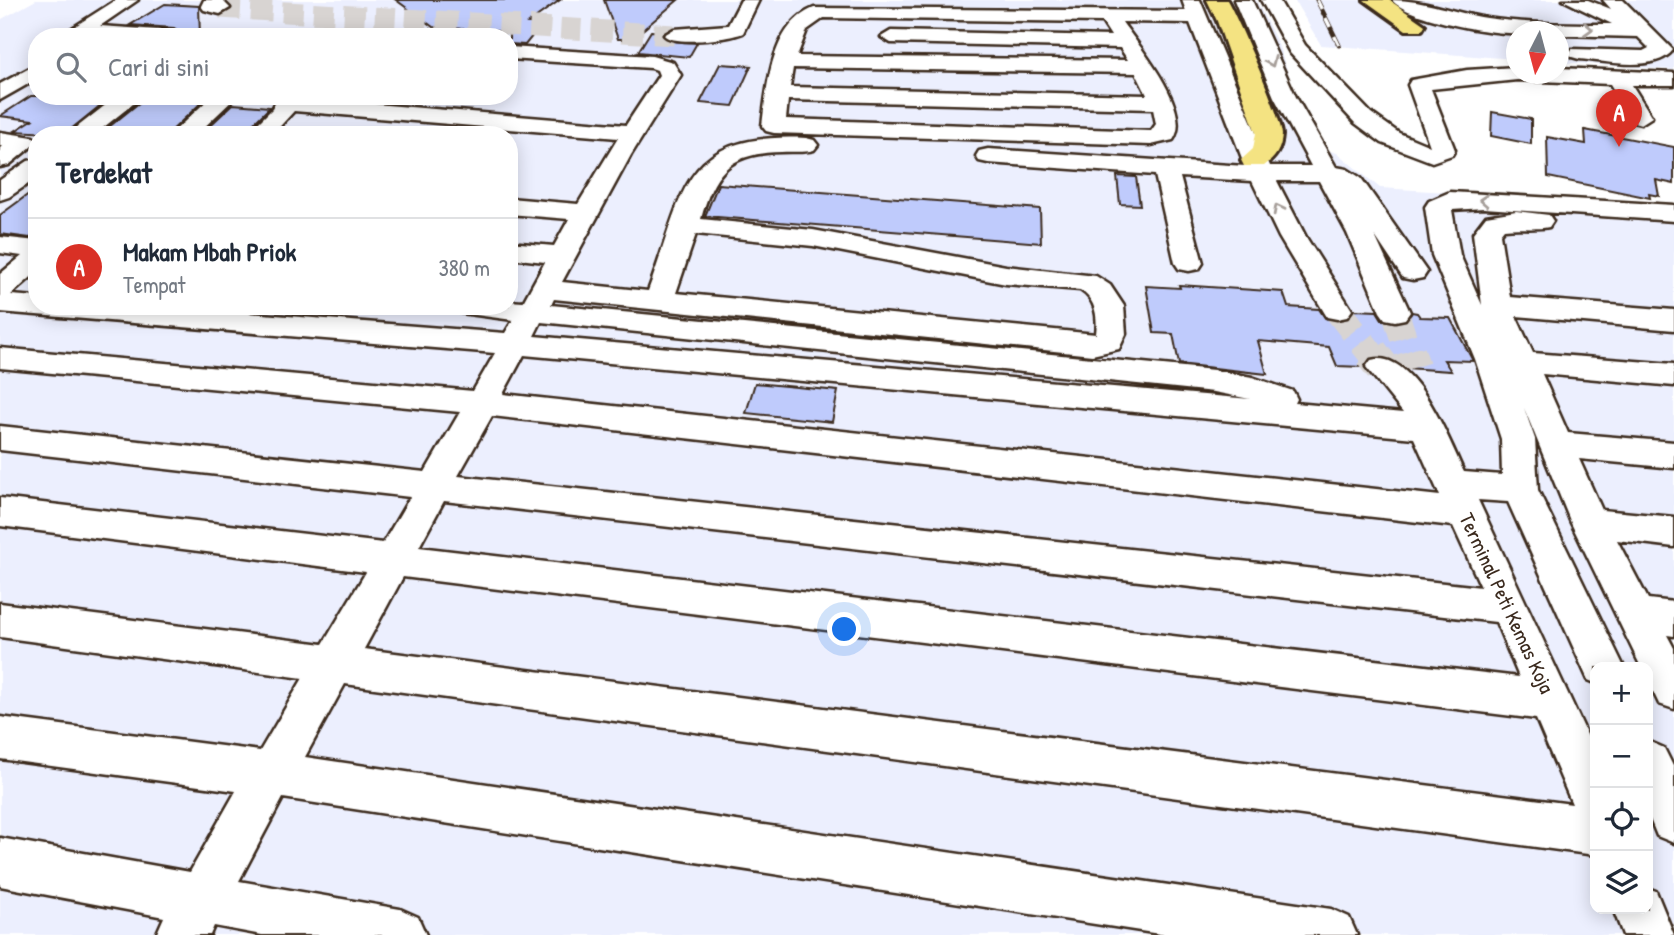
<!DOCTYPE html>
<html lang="id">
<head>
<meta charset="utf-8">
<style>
  :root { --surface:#fff; --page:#f2f2f3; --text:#1f2937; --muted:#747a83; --line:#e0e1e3; --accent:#d93025 }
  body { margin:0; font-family:"Patrick Hand",sans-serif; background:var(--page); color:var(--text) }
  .controls { position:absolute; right:21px; bottom:21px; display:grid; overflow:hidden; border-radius:14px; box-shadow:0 4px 18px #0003 }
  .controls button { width:63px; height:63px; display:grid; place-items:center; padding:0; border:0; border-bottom:2px solid var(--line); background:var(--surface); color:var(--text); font:35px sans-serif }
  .compass { position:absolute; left:1506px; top:21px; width:63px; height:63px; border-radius:50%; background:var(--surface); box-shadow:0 4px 18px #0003; rotate:186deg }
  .you { position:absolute; left:845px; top:630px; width:24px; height:24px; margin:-18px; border:5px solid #fff; border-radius:50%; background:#1a73e8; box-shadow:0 0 0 10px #1a73e833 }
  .badge { display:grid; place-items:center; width:46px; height:46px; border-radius:50%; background:var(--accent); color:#fff; font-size:23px; font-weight:700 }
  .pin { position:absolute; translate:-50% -58px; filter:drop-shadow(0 2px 4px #0008) }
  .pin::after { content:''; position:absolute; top:37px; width:24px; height:21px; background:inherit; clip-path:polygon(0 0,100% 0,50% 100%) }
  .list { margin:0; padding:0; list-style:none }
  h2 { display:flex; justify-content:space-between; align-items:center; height:91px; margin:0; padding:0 28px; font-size:30px }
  h2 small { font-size:23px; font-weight:400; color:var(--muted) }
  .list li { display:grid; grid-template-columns:46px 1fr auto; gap:21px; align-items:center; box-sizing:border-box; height:98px; padding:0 28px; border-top:2px solid var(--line) }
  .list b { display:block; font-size:26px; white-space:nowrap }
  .list p { margin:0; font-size:23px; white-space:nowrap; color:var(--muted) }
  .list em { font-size:23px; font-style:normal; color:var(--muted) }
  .icon { flex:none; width:38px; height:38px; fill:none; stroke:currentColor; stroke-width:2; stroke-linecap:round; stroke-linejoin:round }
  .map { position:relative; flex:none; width:1674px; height:935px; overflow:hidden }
  .search { position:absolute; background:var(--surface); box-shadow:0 4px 18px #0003; left:28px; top:28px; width:490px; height:77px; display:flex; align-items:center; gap:18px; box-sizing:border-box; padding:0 24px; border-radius:28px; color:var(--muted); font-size:26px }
  .panel { position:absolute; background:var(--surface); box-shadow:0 4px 18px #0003; left:28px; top:126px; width:490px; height:189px; border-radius:28px }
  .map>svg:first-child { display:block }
  .built { fill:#eceffe; fill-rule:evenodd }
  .building { fill:#bfcbfc; stroke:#3b2a1e; stroke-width:2 }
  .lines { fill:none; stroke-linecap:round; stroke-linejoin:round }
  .minor-tunnel-far2 { stroke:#d8d4d2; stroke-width:21; stroke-dasharray:21 10; stroke-linecap:butt }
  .minor-tunnel-far1 { stroke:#d8d4d2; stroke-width:27; stroke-dasharray:27 14; stroke-linecap:butt }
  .minor-tunnel { stroke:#d8d4d2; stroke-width:35; stroke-dasharray:35 18; stroke-linecap:butt }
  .minor-casing { stroke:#3b2a1e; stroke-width:5 }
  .highway-casing { stroke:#3b2a1e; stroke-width:6 }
  .minor { fill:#fff; fill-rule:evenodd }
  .highway { fill:#f4e382; fill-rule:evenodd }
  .rail-casing { stroke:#3b2a1e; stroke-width:5 }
  .rail { stroke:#fff; stroke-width:3.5; stroke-dasharray:10; stroke-linecap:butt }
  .oneway { stroke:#a79f9a }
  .labels { text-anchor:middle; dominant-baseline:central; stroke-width:6; stroke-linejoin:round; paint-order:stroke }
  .street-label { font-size:21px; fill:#3b2a1e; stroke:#fff }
</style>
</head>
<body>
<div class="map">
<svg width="1674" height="935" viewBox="0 0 1674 935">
  <rect width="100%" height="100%" fill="#fff"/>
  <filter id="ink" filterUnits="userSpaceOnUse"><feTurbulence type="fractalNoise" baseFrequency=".0143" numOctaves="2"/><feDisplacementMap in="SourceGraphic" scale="14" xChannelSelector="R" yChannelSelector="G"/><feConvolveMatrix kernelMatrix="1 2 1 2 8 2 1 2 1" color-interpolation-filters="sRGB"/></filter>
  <g filter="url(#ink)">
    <path class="built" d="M36,0H1256L1278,44L1313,146L1337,153L1380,188L1674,205V935H0V20ZM37,37H509V96H37ZM37,135H509V306H37ZM1595,667H1648V909H1595Z
      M1294,0H1674V70L1559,62L1558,32H1516V59L1321,45Z"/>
    <path class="building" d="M396,0H560L528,23L542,24L525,45L509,44V32L433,27Z
      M604,0H678L632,39H618Z
      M165,4L199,6L200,37H187L174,28L130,25Z
      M651,31L665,32L662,36L669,41L697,43L689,57L638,52Z
      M720,64L751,66L733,106L700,103Z
      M31,96H112L65,134L15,131L32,120L0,116Z
      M145,98L202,102L167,135H99Z
      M233,104L270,107L242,135H200Z
      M1492,112L1531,119V144L1491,136Z
      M1585,130L1674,147V184L1656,180L1659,196L1649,194L1650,198L1548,177L1547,137L1586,144Z
      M1117,176L1136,177L1140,205L1120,204Z
      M718,184L1040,209L1041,243L705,216Z
      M37,188V232L30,238L0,234V215Z
      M1179,285L1283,292L1288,307L1319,309L1325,318L1336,322L1348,320L1355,310L1377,311L1383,321L1394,324L1406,322L1412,312L1417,313L1420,317L1450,318L1473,361L1444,360L1451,371L1406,368L1387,357H1371L1363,367L1337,366L1329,347L1258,341L1267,374L1179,364L1173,334L1154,333L1146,286L1180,288Z
      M755,383L838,391L832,422L746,413Z"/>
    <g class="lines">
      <path class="minor-tunnel-far2" d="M220,8L674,35"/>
      <path class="minor-tunnel-far1" d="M1337,310L1372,355
        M1395,312L1409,355"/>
      <path class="minor-tunnel" d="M1371,353L1382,367
        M1408,353L1413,368"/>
      <defs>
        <path id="minor" d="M116,0H138L100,26L174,31L184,37H92L88,33L83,37H58Z
          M204,0H222L230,8L220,14L204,10L201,6Z
          M741,0H759L743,33C729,39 673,46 664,35L674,29L728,25Z
          M1182,0H1200L1270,166H1311L1274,97L1234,0H1252L1296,97L1336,167L1347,169L1361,178L1427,272L1423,278L1413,280L1403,278L1375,236L1410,312L1405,319L1395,321L1385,319L1380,312L1347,233L1319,181H1277L1306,237L1352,310L1347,317L1337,319L1327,317L1279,237L1252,181L1180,177L1203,263L1199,269L1189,271L1179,269L1175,263L1155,175L988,163L979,161L976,156L979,151L988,149L1245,166L1190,23L1122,22C1139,46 1194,111 1173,140L1151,145L774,133L766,131L762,126C767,86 771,25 814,8L1186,11ZM824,18L1102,22L1111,36L891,31L881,37L891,43L1120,48L1128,60L797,56L807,30ZM793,68L1136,73L1147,95L790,87ZM788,100L1153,109L1156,124L1151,131L786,119Z
          M1261,0H1279L1305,45L1371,113L1399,133L1430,146L1408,85L1411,80L1467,70L1516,67V74H1558V68L1674,73V85H1632L1652,117L1641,124L1633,122L1610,84L1517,80L1431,89L1455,150L1452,155L1432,162L1382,143L1355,123L1290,53Z
          M1392,0C1425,0 1454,13 1487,18C1528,24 1571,24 1612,24L1563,0H1588L1611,9L1603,0H1623L1673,50C1656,73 1604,61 1579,59L1572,57L1569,53L1572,49L1643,51L1649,48L1638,37L1558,35V32C1545,32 1528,32 1516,33C1493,35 1405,18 1392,0Z
          M509,47L652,56L673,62L681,75L631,155L562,282L648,291C685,192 679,132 806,138L814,140L818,145L814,150C803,153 793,151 781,152C730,153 714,171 701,219L813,230L1006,266L1096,276L1110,285L1124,306L1126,334L1119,349L1092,355L554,299L551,305L1214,370L1252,377L1293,391L1297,399L1295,403L1403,413L1366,367L1371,360C1414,348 1449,440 1464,472L1502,475L1501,439L1475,359L1432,255L1425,207L1429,201L1450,192L1674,205V221L1484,208L1452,210L1460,255L1482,305L1473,233L1486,216L1516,211L1549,215L1553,221L1549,227C1534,230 1519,227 1504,229L1500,234L1510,297L1674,310V330L1516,316L1533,353L1674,364V386L1542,374L1568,433L1674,442V468L1579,459L1602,510L1674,517V547L1617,540L1648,599L1674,602V636L1667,635L1674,648V709L1659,704L1648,681V667H1641L1571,523L1524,408L1535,439L1538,490L1624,667H1595V683L1588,680L1508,502L1478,500L1595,752V855L345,684L305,757L1331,909L1349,917L1357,935H1166L283,798L239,881L400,909L418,917L426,935H262L214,926L210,935H156L164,917L0,886V838L190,872L236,791L0,759V717L260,751L303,678L0,637V603L323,644L366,572L0,526V498L383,543L410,497L0,450V426L425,472L460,412L0,368V348L473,391L495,353L0,312V274L22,256L0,253V237L37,241V272L11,295L37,297V306H159L505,333L513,320L461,313L456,306H509V301L523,302L545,262L509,258V242L554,246L569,219L509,214V198L578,204L618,138L294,111L272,135H246L272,109L279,96L626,125L659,75L657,70L651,68L509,59ZM696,234L813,246L1006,284L1080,290C1096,300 1098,316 1096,334L676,293ZM541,322L1214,392L1250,399L534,336ZM524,355L1414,438L1440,496L503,394ZM492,416L1453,526L1481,587L458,476ZM444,501L1496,622L1519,677L419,547ZM403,577L1536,719L1572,804L364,649Z
          M37,64V79L0,100V84Z
          M117,96H143L94,135H67Z
          M212,96H237L196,135H170Z
          M0,132L33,137L37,142L9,165L0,167V149L3,146H0Z
          M37,159V178L9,197L0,200V180L28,161Z
          M1648,741L1664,748L1674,768V843L1657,836L1648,814Z
          M1648,888L1656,891L1674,935H1623L1613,909H1648Z"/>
        <path id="highway" d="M1207,0H1227C1238,19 1282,118 1282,135C1281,150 1275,158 1264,166H1244L1241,160L1253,149L1256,133L1217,21Z
          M1364,0H1389L1425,25L1422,30H1406Z"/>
      </defs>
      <use href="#minor" class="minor-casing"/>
      <use href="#highway" class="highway-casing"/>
      <use href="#minor" class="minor"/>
      <use href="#highway" class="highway"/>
      <defs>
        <path id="rail" d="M1317,0L1339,45"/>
      </defs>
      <use href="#rail" class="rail-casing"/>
      <use href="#rail" class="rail"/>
    </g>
    <defs><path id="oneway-chevron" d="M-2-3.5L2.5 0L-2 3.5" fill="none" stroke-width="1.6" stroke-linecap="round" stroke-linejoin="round" transform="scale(1.75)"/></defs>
    <g class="oneway">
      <use href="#oneway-chevron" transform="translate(1588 29) rotate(2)"/>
      <use href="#oneway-chevron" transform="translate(1271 62) rotate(67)"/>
      <use href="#oneway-chevron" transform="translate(1484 200) rotate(-177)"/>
      <use href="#oneway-chevron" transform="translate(1278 209) rotate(-117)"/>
    </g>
  </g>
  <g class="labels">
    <g class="street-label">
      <text transform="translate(1507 603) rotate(65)">Terminal Peti Kemas Koja</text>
    </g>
  </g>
</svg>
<div class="controls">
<button>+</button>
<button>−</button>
<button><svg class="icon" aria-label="locate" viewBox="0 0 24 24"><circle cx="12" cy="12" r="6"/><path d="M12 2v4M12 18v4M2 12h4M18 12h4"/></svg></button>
<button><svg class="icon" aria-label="layers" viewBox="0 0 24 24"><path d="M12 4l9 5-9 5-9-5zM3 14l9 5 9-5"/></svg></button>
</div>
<svg class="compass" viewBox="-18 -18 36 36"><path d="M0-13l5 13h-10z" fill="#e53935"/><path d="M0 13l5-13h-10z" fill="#747a83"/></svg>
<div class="you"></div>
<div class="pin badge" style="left:1619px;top:147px">A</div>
<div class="search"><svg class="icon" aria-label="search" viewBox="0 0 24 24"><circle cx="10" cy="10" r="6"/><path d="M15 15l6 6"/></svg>Cari di sini</div>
<section class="panel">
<h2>Terdekat<small></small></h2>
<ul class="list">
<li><span class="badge">A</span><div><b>Makam Mbah Priok</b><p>Tempat</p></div><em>380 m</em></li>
</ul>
</section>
</div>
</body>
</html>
